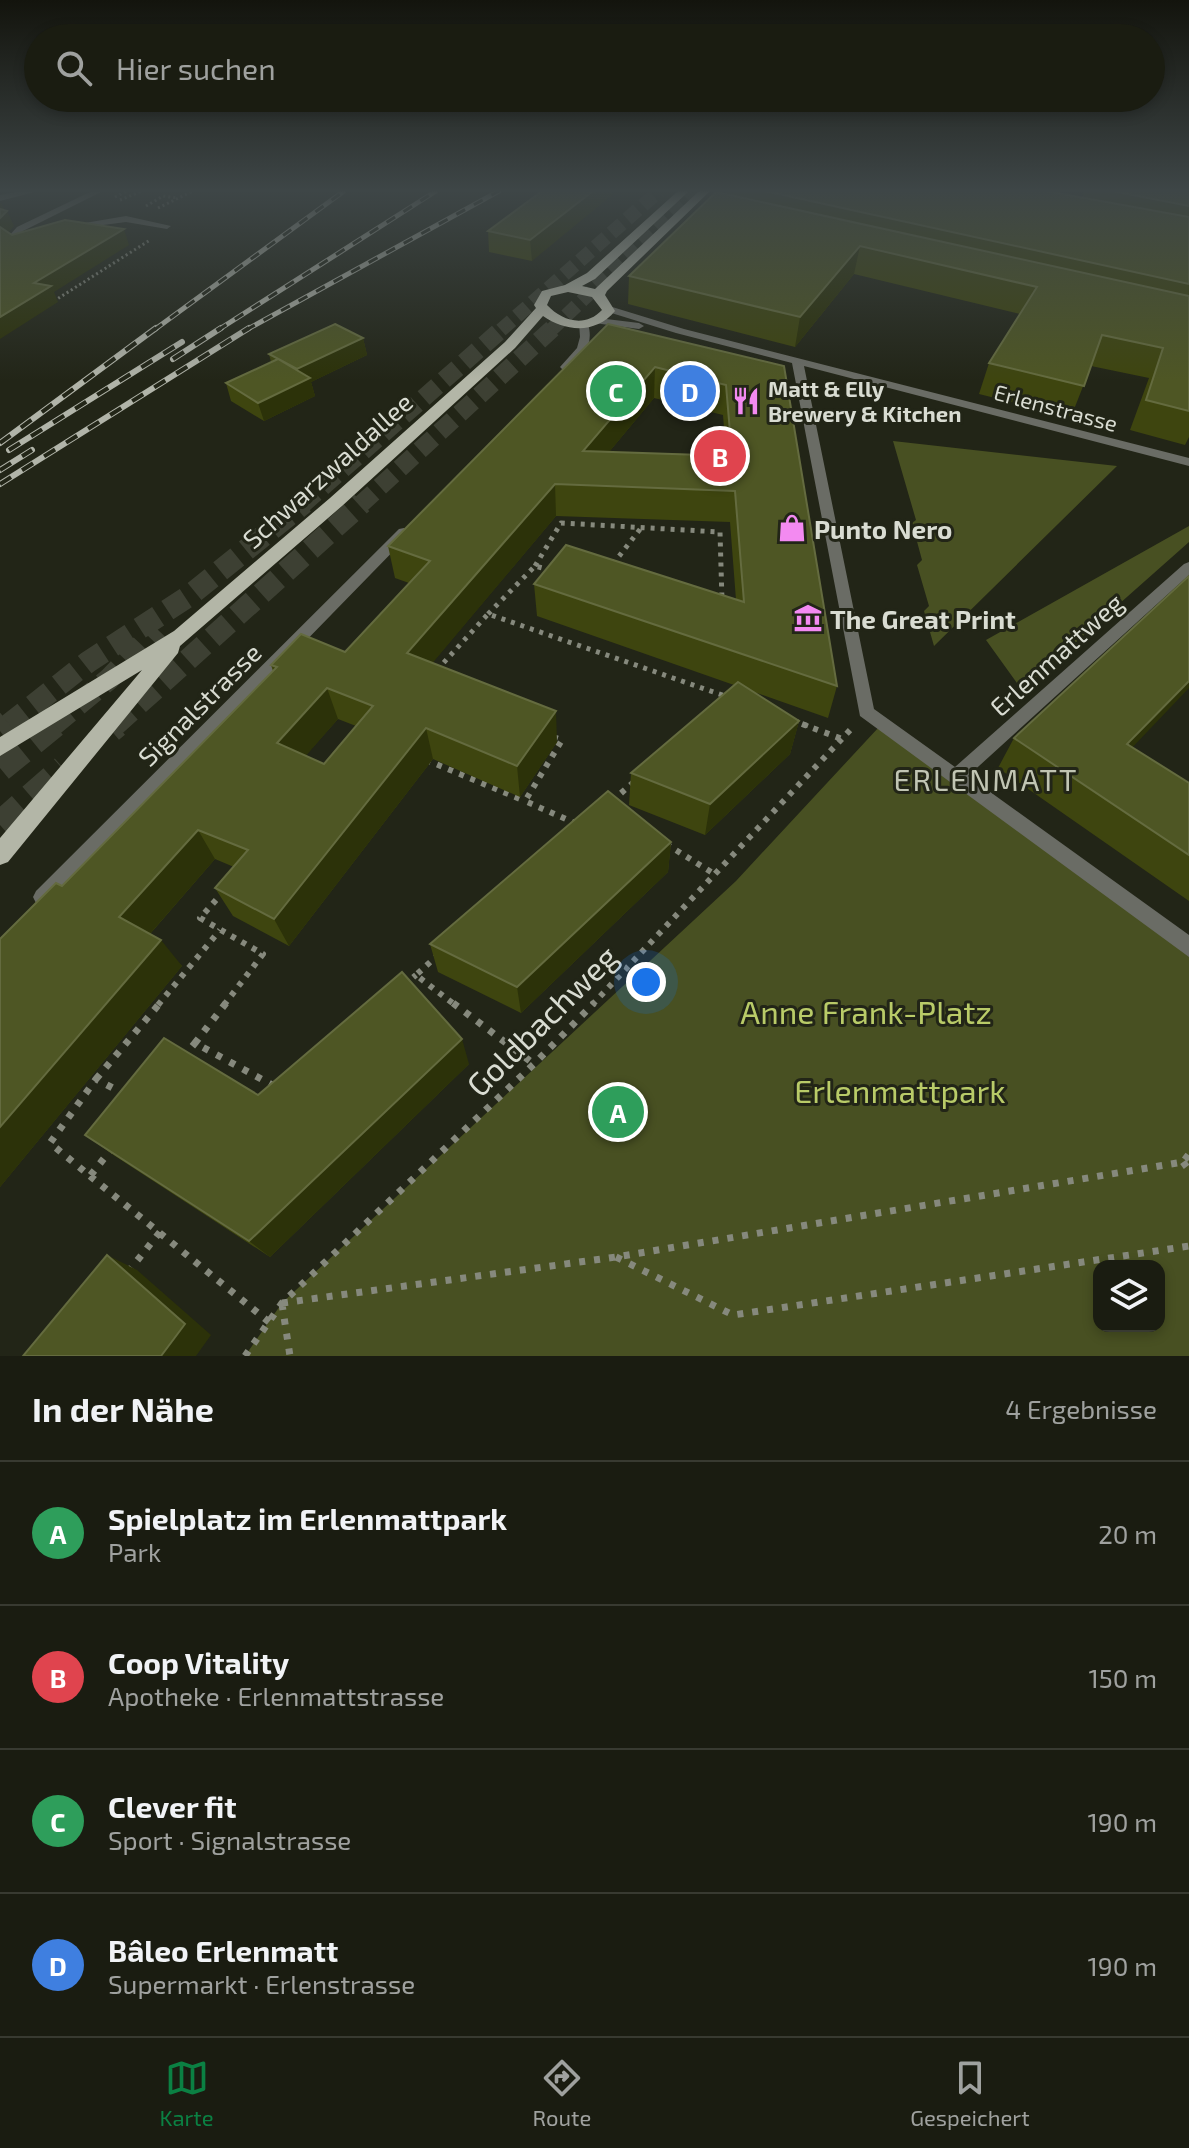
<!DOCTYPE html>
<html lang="de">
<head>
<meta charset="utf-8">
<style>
  :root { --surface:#1a1c11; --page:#27291f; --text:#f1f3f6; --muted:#9fa19f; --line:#383a31; --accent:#0b8043 }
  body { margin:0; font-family:"Exo 2",sans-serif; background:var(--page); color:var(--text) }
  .controls { position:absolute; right:24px; bottom:24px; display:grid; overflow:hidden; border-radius:16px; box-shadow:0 4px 12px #0003 }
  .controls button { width:72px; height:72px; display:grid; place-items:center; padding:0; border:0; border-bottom:2px solid var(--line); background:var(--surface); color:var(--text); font:40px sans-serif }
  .you { position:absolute; left:646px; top:982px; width:28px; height:28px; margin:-20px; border:6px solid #fff; border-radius:50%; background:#1a73e8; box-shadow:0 0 0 12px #1a73e833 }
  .badge { display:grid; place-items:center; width:52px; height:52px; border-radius:50%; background:var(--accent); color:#fff; font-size:26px; font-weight:700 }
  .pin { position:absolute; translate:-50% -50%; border:4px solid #fff; box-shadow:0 2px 8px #0006 }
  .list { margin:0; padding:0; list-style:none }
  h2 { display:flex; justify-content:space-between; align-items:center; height:104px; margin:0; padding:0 32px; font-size:34px }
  h2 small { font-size:26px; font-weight:400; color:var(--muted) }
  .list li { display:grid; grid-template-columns:52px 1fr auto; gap:24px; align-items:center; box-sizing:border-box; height:144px; padding:0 32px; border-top:2px solid var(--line) }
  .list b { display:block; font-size:30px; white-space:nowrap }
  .list p { margin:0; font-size:26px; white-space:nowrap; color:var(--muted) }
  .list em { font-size:26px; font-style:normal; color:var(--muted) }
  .icon { flex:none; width:44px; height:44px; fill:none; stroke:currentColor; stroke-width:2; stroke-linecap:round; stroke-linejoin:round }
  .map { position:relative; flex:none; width:1189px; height:1356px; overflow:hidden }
  .search { position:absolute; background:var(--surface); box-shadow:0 4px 12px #0003; left:24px; right:24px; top:24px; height:88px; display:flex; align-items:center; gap:20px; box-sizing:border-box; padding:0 28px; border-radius:44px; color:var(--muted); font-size:30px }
  .sheet { height:680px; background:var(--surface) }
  nav { display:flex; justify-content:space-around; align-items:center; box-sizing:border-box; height:112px; border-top:2px solid var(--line); background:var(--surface); font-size:22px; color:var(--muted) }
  nav a { display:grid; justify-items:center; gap:4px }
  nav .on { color:var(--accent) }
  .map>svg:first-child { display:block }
  .green { fill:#485022; fill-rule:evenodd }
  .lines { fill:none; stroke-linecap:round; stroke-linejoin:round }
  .motorway-tunnel-far3 { stroke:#3d4033; stroke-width:14; stroke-dasharray:14 7; stroke-linecap:butt }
  .motorway-tunnel-far2 { stroke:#3d4033; stroke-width:18; stroke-dasharray:18 9; stroke-linecap:butt }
  .motorway-tunnel-far1 { stroke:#3d4033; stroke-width:22; stroke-dasharray:22 11; stroke-linecap:butt }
  .motorway-tunnel { stroke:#3d4033; stroke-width:28; stroke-dasharray:28 14; stroke-linecap:butt }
  .path-far3 { stroke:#86897d; stroke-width:3; stroke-dasharray:2 3; stroke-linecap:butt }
  .path-far2 { stroke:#86897d; stroke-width:5; stroke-dasharray:4 6; stroke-linecap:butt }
  .path-far1 { stroke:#86897d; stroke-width:6; stroke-dasharray:5 7; stroke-linecap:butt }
  .path { stroke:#86897d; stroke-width:7; stroke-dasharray:6 9; stroke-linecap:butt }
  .service { fill:#6a6c65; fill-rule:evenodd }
  .minor { fill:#6a6c65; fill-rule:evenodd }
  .primary { fill:#b3b6a7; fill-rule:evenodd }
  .rail-far1-casing { stroke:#b1b4a9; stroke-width:5 }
  .rail-casing { stroke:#b1b4a9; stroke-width:6 }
  .rail-far1 { stroke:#222517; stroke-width:3; stroke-dasharray:10; stroke-linecap:butt }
  .rail { stroke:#222517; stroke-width:4; stroke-dasharray:13; stroke-linecap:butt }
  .wall { fill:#3e450f; fill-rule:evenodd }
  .shaded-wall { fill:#2c3209 }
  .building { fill:#4e5624; stroke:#646b3f; stroke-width:2; fill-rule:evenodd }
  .labels { text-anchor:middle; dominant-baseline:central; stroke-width:6; stroke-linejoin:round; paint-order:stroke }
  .far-poi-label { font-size:22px; font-weight:bold; fill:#d9dcd2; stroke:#222517; text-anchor:start }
  .far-street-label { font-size:22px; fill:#d9dcd2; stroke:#222517 }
  .street-label { font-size:26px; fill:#d9dcd2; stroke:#222517 }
  .poi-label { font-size:26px; font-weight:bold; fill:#d9dcd2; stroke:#222517; text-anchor:start }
  .quarter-label { font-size:30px; letter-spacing:2px; fill:#c1c5b3; stroke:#222517 }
  .near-park-label { font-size:32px; fill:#b9cb68; stroke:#222517 }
  .near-street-label { font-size:32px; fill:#d9dcd2; stroke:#222517 }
</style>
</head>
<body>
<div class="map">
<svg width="1189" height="1356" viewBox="0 0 1189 1356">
  <rect width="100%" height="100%" fill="#222517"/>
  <path class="green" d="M893,441L1117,466L934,646L924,611L929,606L917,565L922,560L912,523L916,520Z
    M1189,526V542L1022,690L986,640Z
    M879,727L1189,956V1356H245L282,1303L736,881ZM1099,1266H1159V1326H1099Z"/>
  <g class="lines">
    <path class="motorway-tunnel-far3" d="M501,330L659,191
      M551,330L697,191"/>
    <path class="motorway-tunnel-far2" d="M302,505L503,328
      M360,505L553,328"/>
    <path class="motorway-tunnel-far1" d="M7,726L88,662L189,596L304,503
      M52,726L109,679L157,629
      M114,726L362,503"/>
    <path class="motorway-tunnel" d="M110,729L116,724
      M0,731L9,724
      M0,768L54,724
      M0,825L64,769"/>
    <path class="path-far3" d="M115,197L127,191
      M120,200L142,191
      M146,206L163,196L178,198
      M158,208L193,191
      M54,301L150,240"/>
    <path class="path-far2" d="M613,564L641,528
      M535,566L561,523L720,532L722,601
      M488,614L535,566L550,570
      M437,670L488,614L728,697
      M795,721L808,726"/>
    <path class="path-far1" d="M802,724L842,739
      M553,737L562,740L525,801L577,824
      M426,760L525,801
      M612,801L635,781
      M666,844L716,875
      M224,891L200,918L263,954L224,1005
      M439,954L416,975L455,1005
      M404,985L416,975
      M158,1005L220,930
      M592,1005L852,728"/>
    <path class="path" d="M226,1003L195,1043L276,1087
      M453,1003L534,1064
      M183,1058L195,1043
      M96,1079L160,1003
      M113,1147L90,1176L50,1143L96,1079L126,1095
      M1183,1162L1189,1170
      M90,1176L269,1322
      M616,1257L733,1315L1189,1246
      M128,1272L160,1232
      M282,1303L616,1257L1183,1162L1189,1154
      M282,1304L290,1356
      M245,1356L282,1303L534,1064L594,1003"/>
    <path class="service" d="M21,191H38L0,201V195Z
      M92,191H103L23,231L19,240L28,241V245L9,242V236L17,227Z
      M126,216L171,226L167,229L126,222L65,230L61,227Z"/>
    <path class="minor" d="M609,306L684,329L1189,458V466L804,366L874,709L955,767L1184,564L1189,562V575L968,776L1189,935V957L860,716L792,363L676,333L605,311V307Z
      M598,318L639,323L644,326L639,329L594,323L593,321Z
      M579,322L588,324C594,344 584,356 570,369H562L560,367L577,348L580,337Z
      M404,528L411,532L409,535L50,903L43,906L36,903L33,897L36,891L399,529Z"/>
    <path class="primary" d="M678,191H689L595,279L582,286L595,289L699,191H710L607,291L605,295L615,311C596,334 566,332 543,316L515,348L342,506L180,646L178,653L8,862L0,865V838L142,670L0,756V737L174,631L330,498L505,342L536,308L534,305L542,291L565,285L587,273ZM568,292L592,297L602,310C585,328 562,321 547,305L551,296Z"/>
    <defs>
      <path id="rail-far1" d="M154,330L344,191
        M218,330L436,191
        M246,330L499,191"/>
      <path id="rail" d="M173,359L221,328
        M0,443L156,328
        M9,450L182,342
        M0,470L32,450
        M0,484L249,328"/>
    </defs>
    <use href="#rail-far1" class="rail-far1-casing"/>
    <use href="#rail" class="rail-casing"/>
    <use href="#rail-far1" class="rail-far1"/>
    <use href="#rail" class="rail"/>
  </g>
  <path class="wall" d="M542,191L532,261L489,252L488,231Z
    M725,191H1046L1083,198V191H1189V437L1185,445L1130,430L1149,378L1091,366L1071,417L979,394L989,363L1020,314L854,274L795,347L628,304L629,276L725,194Z
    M608,324L784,366L837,686L828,718L754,692L799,721L790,754L705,835L629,805L631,773L734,685L537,616L534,584L736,600L730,522L556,516L432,663L557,742L520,797L433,759L289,946L233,916L215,888L234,867L215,859L150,934L182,966L0,1187V939L62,886L273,671L271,665L345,652L409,583L395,578L388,546ZM654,398L723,415L726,455L609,452ZM338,719L356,726L324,764L305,756Z
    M363,338L367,355L311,382L315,396L264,421L231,401L226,383L271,362L269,354Z
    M1014,738L1132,747L1189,783V901L998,768Z
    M671,842L668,872L521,1013L438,972L430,944Z
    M469,1064L270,1257L115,1156L85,1135L258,1095Z"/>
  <path class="shaded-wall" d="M593,191H617L532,261L530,240Z
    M1,203L6,212L7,211L14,226L7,234L0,229V204Z
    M124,229L129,245L54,292L58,302L0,339V317L34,283Z
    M860,246L854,274L795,347L800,317Z
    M363,338L367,355L311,382L315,396L264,421L258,403L297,369Z
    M655,367L654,398L584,482L583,451Z
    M555,484L556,516L414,685L407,653Z
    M1189,681V688L1107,774L1127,744Z
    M327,688L338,719L290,774L277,743Z
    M556,711L557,742L520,797L517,766Z
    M799,721L790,754L705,835L710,804Z
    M426,728L433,759L289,946L274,919Z
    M198,830L215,859L141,944L119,917Z
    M671,842L668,872L521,1013L517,987Z
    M161,940L182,966L0,1187V1127Z
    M462,1039L469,1064L270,1257L249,1241Z
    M107,1255L137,1270L211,1335L196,1356H161Z"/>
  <path class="building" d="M542,191H593L530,240L488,231Z
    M765,191H1046L1189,217V284Z
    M1112,191H1189V206Z
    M716,192L1189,296V411L1146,400L1163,348L1102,335L1084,386L989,363L1037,287L860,246L800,317L629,276Z
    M0,209L7,211L0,218Z
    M65,220L124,229L34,283L51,286L0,317V227L12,235Z
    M335,324L363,338L297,369L269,354Z
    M608,324L784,366L837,686L534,584L566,545L744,602L735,491L555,484L407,653L556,711L517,766L426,728L274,919L215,888L248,850L198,830L119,917L161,940L0,1127V939L56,883L62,886L277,667L271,665L301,634L345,652L430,561L388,546ZM655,367L726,385L732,456L583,451ZM327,688L373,706L324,764L277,743Z
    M278,359L310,378L258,403L226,383Z
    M1189,576V681L1127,744L1189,783V855L1014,738Z
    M738,682L799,721L710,804L631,773Z
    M608,791L671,842L517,987L430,944Z
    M402,972L462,1039L249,1241L85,1135L164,1038L258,1095Z
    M107,1255L185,1324L161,1356H23Z"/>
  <linearGradient id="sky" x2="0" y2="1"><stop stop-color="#13140d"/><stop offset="0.5" stop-color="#3e4647"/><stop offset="1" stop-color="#3e4647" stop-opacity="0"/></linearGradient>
  <rect width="1189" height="381" fill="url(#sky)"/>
  <defs>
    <symbol id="restaurant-bare" viewBox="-9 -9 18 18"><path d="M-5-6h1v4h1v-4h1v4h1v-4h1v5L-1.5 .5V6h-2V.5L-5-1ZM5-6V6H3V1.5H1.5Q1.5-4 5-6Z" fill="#f38af1" stroke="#222517" stroke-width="2.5" paint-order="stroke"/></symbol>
    <symbol id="shop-bare" viewBox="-9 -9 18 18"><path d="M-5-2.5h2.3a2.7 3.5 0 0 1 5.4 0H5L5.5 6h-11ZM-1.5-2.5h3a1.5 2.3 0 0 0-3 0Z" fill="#f38af1" stroke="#222517" stroke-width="2.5" paint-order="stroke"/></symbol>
    <symbol id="museum-bare" viewBox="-9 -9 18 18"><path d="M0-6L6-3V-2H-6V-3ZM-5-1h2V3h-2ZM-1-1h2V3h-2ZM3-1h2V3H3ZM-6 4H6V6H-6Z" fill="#f38af1" stroke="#222517" stroke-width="2.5" paint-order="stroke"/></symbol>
  </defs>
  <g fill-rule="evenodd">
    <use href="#restaurant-bare" x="726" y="381" width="40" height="40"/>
    <use href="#shop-bare" x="772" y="508" width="40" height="40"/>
    <use href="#museum-bare" x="788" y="598" width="40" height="40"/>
  </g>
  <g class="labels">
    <g class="far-poi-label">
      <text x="768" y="388">Matt &amp; Elly<tspan x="768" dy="25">Brewery &amp; Kitchen</tspan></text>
    </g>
    <g class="far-street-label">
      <text transform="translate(1056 407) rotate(15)">Erlenstrasse</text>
    </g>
    <g class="street-label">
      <text transform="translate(327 470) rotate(-42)">Schwarzwaldallee</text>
      <text transform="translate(1056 654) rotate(-42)">Erlenmattweg</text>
      <text transform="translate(199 704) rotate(-45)">Signalstrasse</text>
    </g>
    <g class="poi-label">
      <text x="814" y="528">Punto Nero</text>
      <text x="830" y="618">The Great Print</text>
    </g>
    <g class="quarter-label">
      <text x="986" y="779">ERLENMATT</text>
    </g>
    <g class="near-park-label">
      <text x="866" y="1011">Anne Frank-Platz</text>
      <text x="900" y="1090">Erlenmattpark</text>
    </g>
    <g class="near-street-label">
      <text transform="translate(541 1020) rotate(-45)">Goldbachweg</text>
    </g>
  </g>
</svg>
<div class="controls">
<button><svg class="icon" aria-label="layers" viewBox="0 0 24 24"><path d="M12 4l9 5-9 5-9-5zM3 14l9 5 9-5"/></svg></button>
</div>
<div class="you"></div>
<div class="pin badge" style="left:618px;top:1112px;background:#2e9e5b">A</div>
<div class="pin badge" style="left:720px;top:456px;background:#e0444e">B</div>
<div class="pin badge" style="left:616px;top:391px;background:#2e9e5b">C</div>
<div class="pin badge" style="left:690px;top:391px;background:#3f7fe0">D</div>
<div class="search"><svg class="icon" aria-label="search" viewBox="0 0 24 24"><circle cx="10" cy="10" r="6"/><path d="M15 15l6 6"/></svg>Hier suchen</div>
</div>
<section class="sheet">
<h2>In der Nähe<small>4 Ergebnisse</small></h2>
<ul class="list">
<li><span class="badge" style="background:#2e9e5b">A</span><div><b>Spielplatz im Erlenmattpark</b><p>Park</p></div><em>20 m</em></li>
<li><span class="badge" style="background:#e0444e">B</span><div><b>Coop Vitality</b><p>Apotheke · Erlenmattstrasse</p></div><em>150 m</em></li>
<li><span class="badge" style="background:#2e9e5b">C</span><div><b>Clever fit</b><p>Sport · Signalstrasse</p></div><em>190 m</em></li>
<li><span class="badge" style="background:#3f7fe0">D</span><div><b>Bâleo Erlenmatt</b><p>Supermarkt · Erlenstrasse</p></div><em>190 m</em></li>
</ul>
</section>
<nav>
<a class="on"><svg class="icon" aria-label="map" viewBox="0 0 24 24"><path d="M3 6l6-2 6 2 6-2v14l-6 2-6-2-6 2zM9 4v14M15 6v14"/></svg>Karte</a>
<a><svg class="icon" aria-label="directions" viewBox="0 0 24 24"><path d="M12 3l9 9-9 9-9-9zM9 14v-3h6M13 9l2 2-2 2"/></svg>Route</a>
<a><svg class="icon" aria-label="saved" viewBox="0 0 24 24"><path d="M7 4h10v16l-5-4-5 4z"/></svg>Gespeichert</a>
</nav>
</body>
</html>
